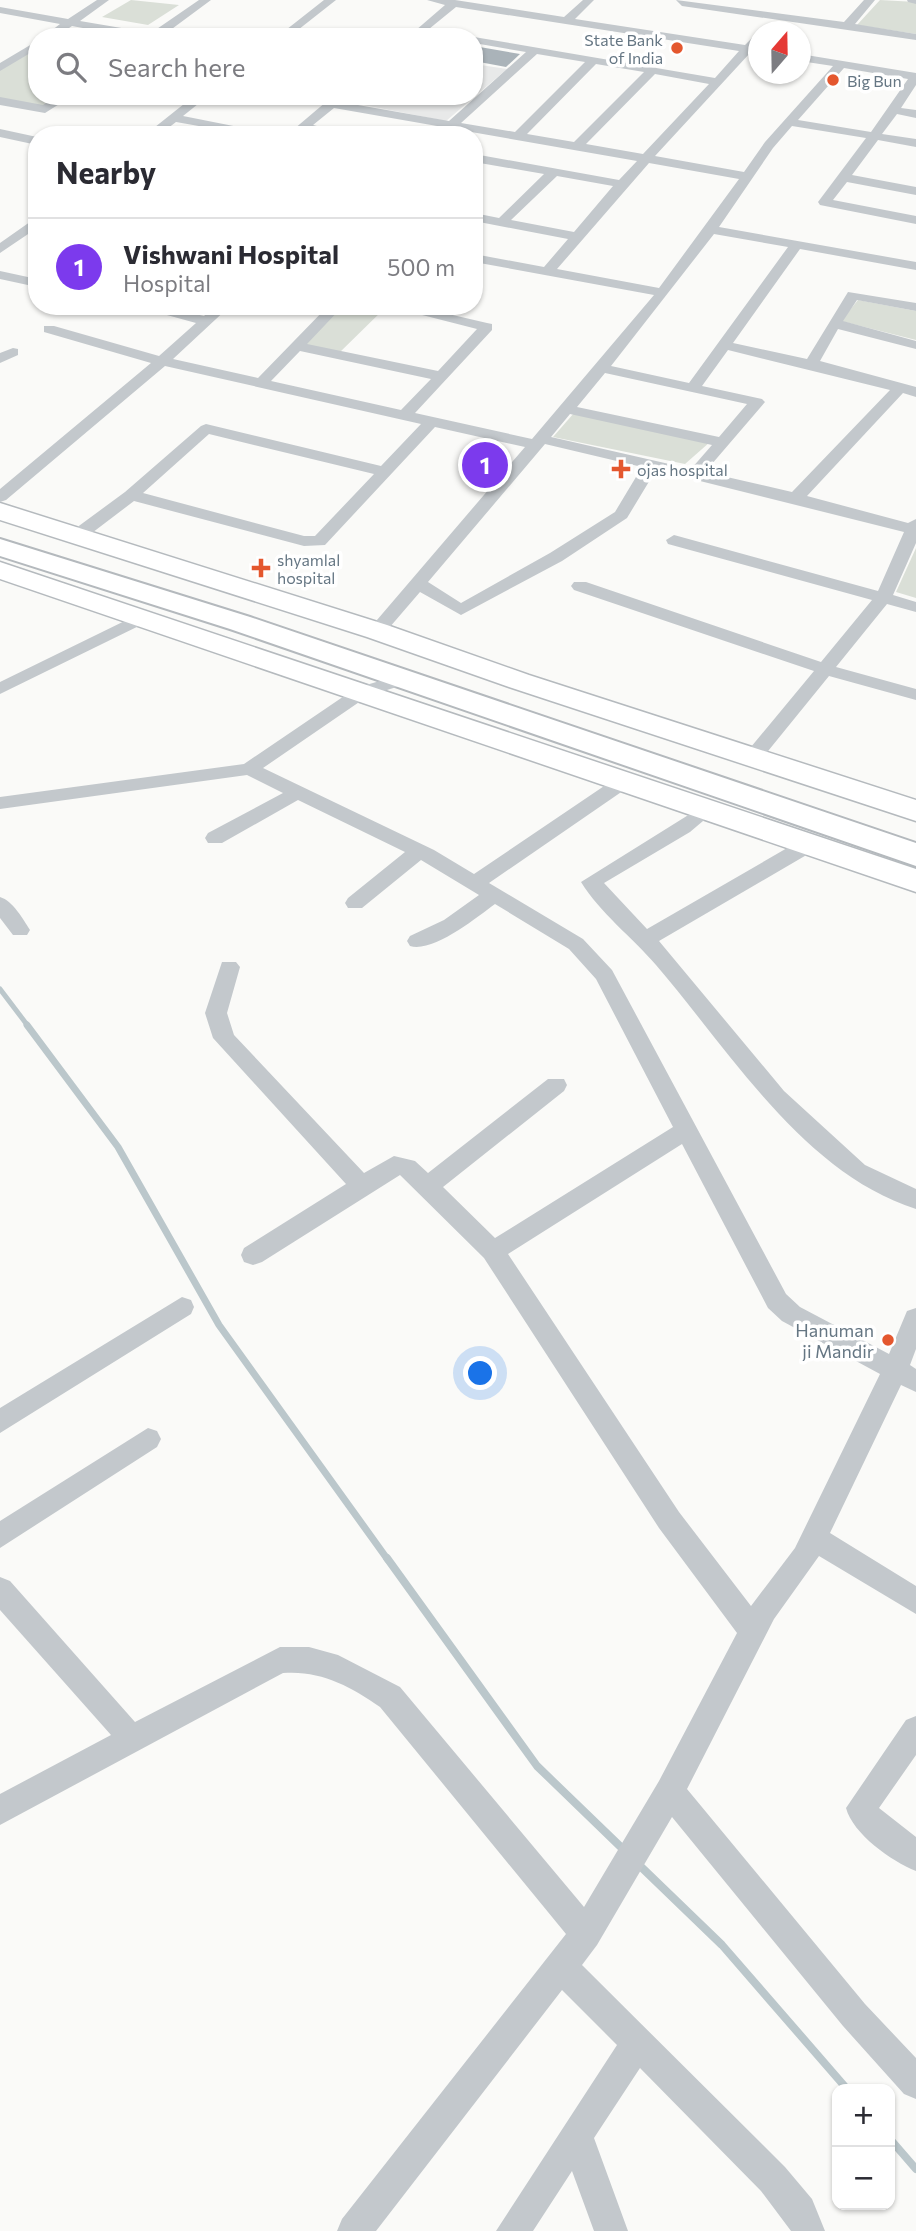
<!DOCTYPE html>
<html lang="en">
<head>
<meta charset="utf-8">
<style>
  :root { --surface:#fff; --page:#f7f7f7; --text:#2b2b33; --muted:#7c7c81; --line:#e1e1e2; --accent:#7c3aed }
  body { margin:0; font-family:Commissioner,sans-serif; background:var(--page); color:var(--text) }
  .controls { position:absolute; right:21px; bottom:21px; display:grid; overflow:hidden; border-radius:14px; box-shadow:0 2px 5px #0004 }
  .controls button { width:63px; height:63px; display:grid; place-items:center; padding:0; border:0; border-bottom:2px solid var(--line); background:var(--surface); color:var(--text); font:35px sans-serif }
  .compass { position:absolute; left:748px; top:21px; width:63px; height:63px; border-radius:50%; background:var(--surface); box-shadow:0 2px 5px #0004; rotate:20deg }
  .you { position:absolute; left:481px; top:1374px; width:24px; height:24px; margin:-18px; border:5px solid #fff; border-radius:50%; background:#1a73e8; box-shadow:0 0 0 10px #1a73e833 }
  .badge { display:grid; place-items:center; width:46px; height:46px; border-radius:50%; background:var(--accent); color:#fff; font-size:23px; font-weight:700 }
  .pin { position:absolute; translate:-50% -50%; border:4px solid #fff; box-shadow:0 2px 7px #0006 }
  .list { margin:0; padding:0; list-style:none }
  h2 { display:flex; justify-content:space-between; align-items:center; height:91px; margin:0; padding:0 28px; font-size:30px }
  h2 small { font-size:23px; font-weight:400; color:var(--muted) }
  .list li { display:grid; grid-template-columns:46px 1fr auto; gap:21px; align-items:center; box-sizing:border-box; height:98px; padding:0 28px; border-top:2px solid var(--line) }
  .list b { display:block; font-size:26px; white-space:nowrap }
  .list p { margin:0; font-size:23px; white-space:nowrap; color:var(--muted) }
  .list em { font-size:23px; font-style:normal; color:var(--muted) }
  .icon { flex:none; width:38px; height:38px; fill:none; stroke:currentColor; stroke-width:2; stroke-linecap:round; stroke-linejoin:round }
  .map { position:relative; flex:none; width:916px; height:2231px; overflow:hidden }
  .search { position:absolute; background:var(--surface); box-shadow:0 2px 5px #0004; left:28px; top:28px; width:455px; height:77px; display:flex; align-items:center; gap:18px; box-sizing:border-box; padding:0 24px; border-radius:28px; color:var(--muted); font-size:26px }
  .panel { position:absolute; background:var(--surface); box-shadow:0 2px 5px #0004; left:28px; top:126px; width:455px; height:189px; border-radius:28px }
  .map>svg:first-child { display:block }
  .built { fill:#e8e9e9 }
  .green { fill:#dadfd7 }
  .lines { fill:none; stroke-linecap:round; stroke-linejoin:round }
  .stream-far2 { stroke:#bbc7cb; stroke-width:5 }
  .stream-far1 { stroke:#bbc7cb; stroke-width:7 }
  .stream { stroke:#bbc7cb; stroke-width:8 }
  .building { fill:#aab3b9 }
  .primary-casing { stroke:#b5babe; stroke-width:3 }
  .trunk-casing { stroke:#b4b9bd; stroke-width:4 }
  .minor { fill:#c3c8cc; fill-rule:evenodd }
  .primary { fill:#fff; fill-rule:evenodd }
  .trunk { fill:#fff; fill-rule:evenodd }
  .poi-dot { fill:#e4572e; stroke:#fff; stroke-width:2.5 }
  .labels { text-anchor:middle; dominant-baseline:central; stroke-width:7; stroke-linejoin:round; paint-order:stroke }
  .far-poi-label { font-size:16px; fill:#657683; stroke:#fff; text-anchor:start }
  .poi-label { font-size:18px; fill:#657683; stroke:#fff; text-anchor:end }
</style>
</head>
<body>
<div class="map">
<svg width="916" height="2231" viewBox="0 0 916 2231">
  <rect width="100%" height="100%" fill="#fafaf8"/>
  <path class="built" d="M474,64L507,69L446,121L343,101L349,96H474Z"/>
  <path class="green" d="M131,0L179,5L148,25L102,17Z
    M880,0L916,2V34L857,25Z
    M30,49L37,50V96H66L50,108L0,100V68Z
    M858,300L916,311V340L841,321Z
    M336,306H387L337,355L297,346Z
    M574,413L710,442L685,464L553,437Z
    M916,548V598L896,592Z"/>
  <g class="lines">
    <path class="stream-far2" d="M0,989L28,1026"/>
    <path class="stream-far1" d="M27,1025L118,1147L219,1325L388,1560"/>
    <path class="stream" d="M387,1558L537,1766L626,1852
      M636,1862L722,1945L847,2089
      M890,2139L916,2169"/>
  </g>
  <path class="building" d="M474,46L520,54L506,67L474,61Z"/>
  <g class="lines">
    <defs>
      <path id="primary" d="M0,503L387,625L529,675L916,800V821L509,687L367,637L0,520Z
        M0,562L916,869V892L0,579Z"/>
      <path id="trunk" d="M0,539L250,617L916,843V866L230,629L0,556Z"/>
    </defs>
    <use href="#primary" class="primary-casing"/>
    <use href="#trunk" class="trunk-casing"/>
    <path class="minor" d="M97,0H109L80,21L151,33L199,0H211L161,37H132L72,26L56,37H43L60,24L0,13V7L68,19Z
      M324,0H336L289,37H277Z
      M427,0H455L564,17L583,0H594L575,19L745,45L752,38L758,37L756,47L758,48V54L750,53L655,156L744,172L765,142L833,66L800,61V54L916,73V85L901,108L916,110V118L897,114L882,134L916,139V147L878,140L852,175L916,187V195L847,182L833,200L916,216V224L820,205L818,202L866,138L792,126L773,148L719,227L916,262V270L800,249L733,343L807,359L848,292L916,303V311L857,300L843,321L916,341V349L838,329L820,361L916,387V397L903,393L807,496L908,523L916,519V543L893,595L916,602V612L887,604L836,667L916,689V700L829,676L760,761H746L744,757L746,753L814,671L574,590L571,586L574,582H586L821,662L872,600L668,544L666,540L674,535L878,591L904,532L656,470L627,518L562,561L461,615L420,592L383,635L377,636L368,631L371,627L525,447L435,427L325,545L304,546L134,501L84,539H72V531L125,492L201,426L206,424L381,466L421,424L165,366L6,500L0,502V489L151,363L44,332V326H54L159,356L196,323L134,306H161L204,316L214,306H230L173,359L258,378L328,306H343L307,344L438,371L477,329L387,306H414L487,323L492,324V330L415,413L532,439L654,295L474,262V254L544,267L568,239L474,221V213L499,218L544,174L474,162V154L619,180L637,161L334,108L313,125L352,135L306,131L301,135H287L333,96H347L341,102L449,121L526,52L474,43V37L715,78L739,51L456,7L429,29L459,37H408L445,5ZM537,54L585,62L515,132L461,123ZM596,64L644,72L574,142L527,134ZM844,68L908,79L871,132L798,120ZM655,74L709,84L643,154L586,144ZM649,163L739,179L659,288L557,269ZM557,176L613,186L574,232L511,220ZM714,234L788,247L689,383L611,366ZM728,350L890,390L792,492L705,472L765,402L762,399L702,386ZM300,351L431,379L401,410L271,381ZM605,373L747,404L719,437L577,407ZM570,414L712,445L691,469L551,437ZM209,434L374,474L315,536H304L143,493ZM545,444L642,467L615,512L550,553L461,603L428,582Z
      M676,0L844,22L864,0H875L855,24L916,34V40L682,6Z
      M907,0H916V4L908,2Z
      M37,41V49L0,71V63Z
      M57,96H72L45,113L0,105V97L43,105Z
      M194,96H208L183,116L279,135H250L176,122L159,135H145Z
      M0,129L37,137V145L0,137Z
      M37,217V228L0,253V243Z
      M0,271L37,279V287L0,279Z
      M13,348L18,349V355L0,363V353Z
      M143,612L149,613L152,617L149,621L0,694V682Z
      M400,675L409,680L406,684L368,696L263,768L434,850L474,874L616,778H630L633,782L630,786L489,883L583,939L612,970L786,1294L800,1307L889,1354L907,1311L916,1308V1349L910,1365L916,1369V1392L901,1385L830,1533L916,1586V1614L819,1556L774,1619L687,1789L865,2004L916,2058V2099L904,2094L843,2026L672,1817L597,1945L582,1965L785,2167L812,2199L825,2231H791L761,2191L640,2068L594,2138L628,2231H594L572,2171L533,2231H496L617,2045L562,1990L376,2231H337L342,2219L566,1934L380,1707C350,1686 320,1670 283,1673L0,1825V1794L111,1735L0,1610V1577L10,1581L135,1722L280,1647H309L338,1655L400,1687L584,1907L659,1781L737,1633L659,1528L484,1258L400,1175L262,1262L253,1265L244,1262L241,1255L244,1248L346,1184L213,1038L205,1013L222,962H236L240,967L227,1013L234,1035L364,1173L394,1156L415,1161L428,1173L548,1079H564L567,1085L564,1091L443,1187L495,1238L673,1127L596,979L569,949L495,904C476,918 433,953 410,946L407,941L410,936L444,920L479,895L421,860L362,908H348L345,903L348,898L405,852L298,800L222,843H208L205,838L208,833L283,793L247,775L0,809V797L244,764L356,688ZM682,1144L768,1308L782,1321L880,1374L795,1548L751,1606L679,1512L508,1254Z
      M706,804L716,810L690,832L604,883L647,929L801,840H815L818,845L815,850L659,941L784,1091L865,1165L916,1189V1209C803,1173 730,1051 656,965C632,937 600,913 581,882Z
      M0,897C13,901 23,919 30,930L27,935H13L0,918Z
      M182,1297L191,1300L194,1307L191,1314L0,1433V1408Z
      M148,1428L157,1431L161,1439L157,1447L0,1548V1521Z
      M916,1716V1755L879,1808L916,1837V1871C891,1861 853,1834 846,1808L906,1720Z"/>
    <use href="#primary" class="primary"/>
    <use href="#trunk" class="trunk"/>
  </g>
  <g class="poi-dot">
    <circle cx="677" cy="48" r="7"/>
    <circle cx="833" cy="80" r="7"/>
    <path d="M617.5 458.5h7v7h7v7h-7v7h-7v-7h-7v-7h7z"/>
    <path d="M257.5 557.5h7v7h7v7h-7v7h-7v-7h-7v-7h7z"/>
    <circle cx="888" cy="1340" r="7"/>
  </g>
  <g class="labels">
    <g class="far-poi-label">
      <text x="663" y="39" text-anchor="end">State Bank<tspan x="663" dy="18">of India</tspan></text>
      <text x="847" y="80">Big Bun</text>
      <text x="637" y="469">ojas hospital</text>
      <text x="277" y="559">shyamlal<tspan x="277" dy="18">hospital</tspan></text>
    </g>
    <g class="poi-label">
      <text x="874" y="1330">Hanuman<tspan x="874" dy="21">ji Mandir</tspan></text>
    </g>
  </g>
</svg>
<div class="controls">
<button>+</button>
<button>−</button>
</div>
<svg class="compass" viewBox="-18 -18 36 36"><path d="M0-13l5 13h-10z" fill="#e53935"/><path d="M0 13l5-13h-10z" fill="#7c7c81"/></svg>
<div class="you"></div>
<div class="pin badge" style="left:485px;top:465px">1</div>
<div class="search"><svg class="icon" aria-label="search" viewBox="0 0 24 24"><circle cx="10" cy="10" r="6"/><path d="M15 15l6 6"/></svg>Search here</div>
<section class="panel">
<h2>Nearby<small></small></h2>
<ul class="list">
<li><span class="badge">1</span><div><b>Vishwani Hospital</b><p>Hospital</p></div><em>500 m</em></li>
</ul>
</section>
</div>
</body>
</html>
